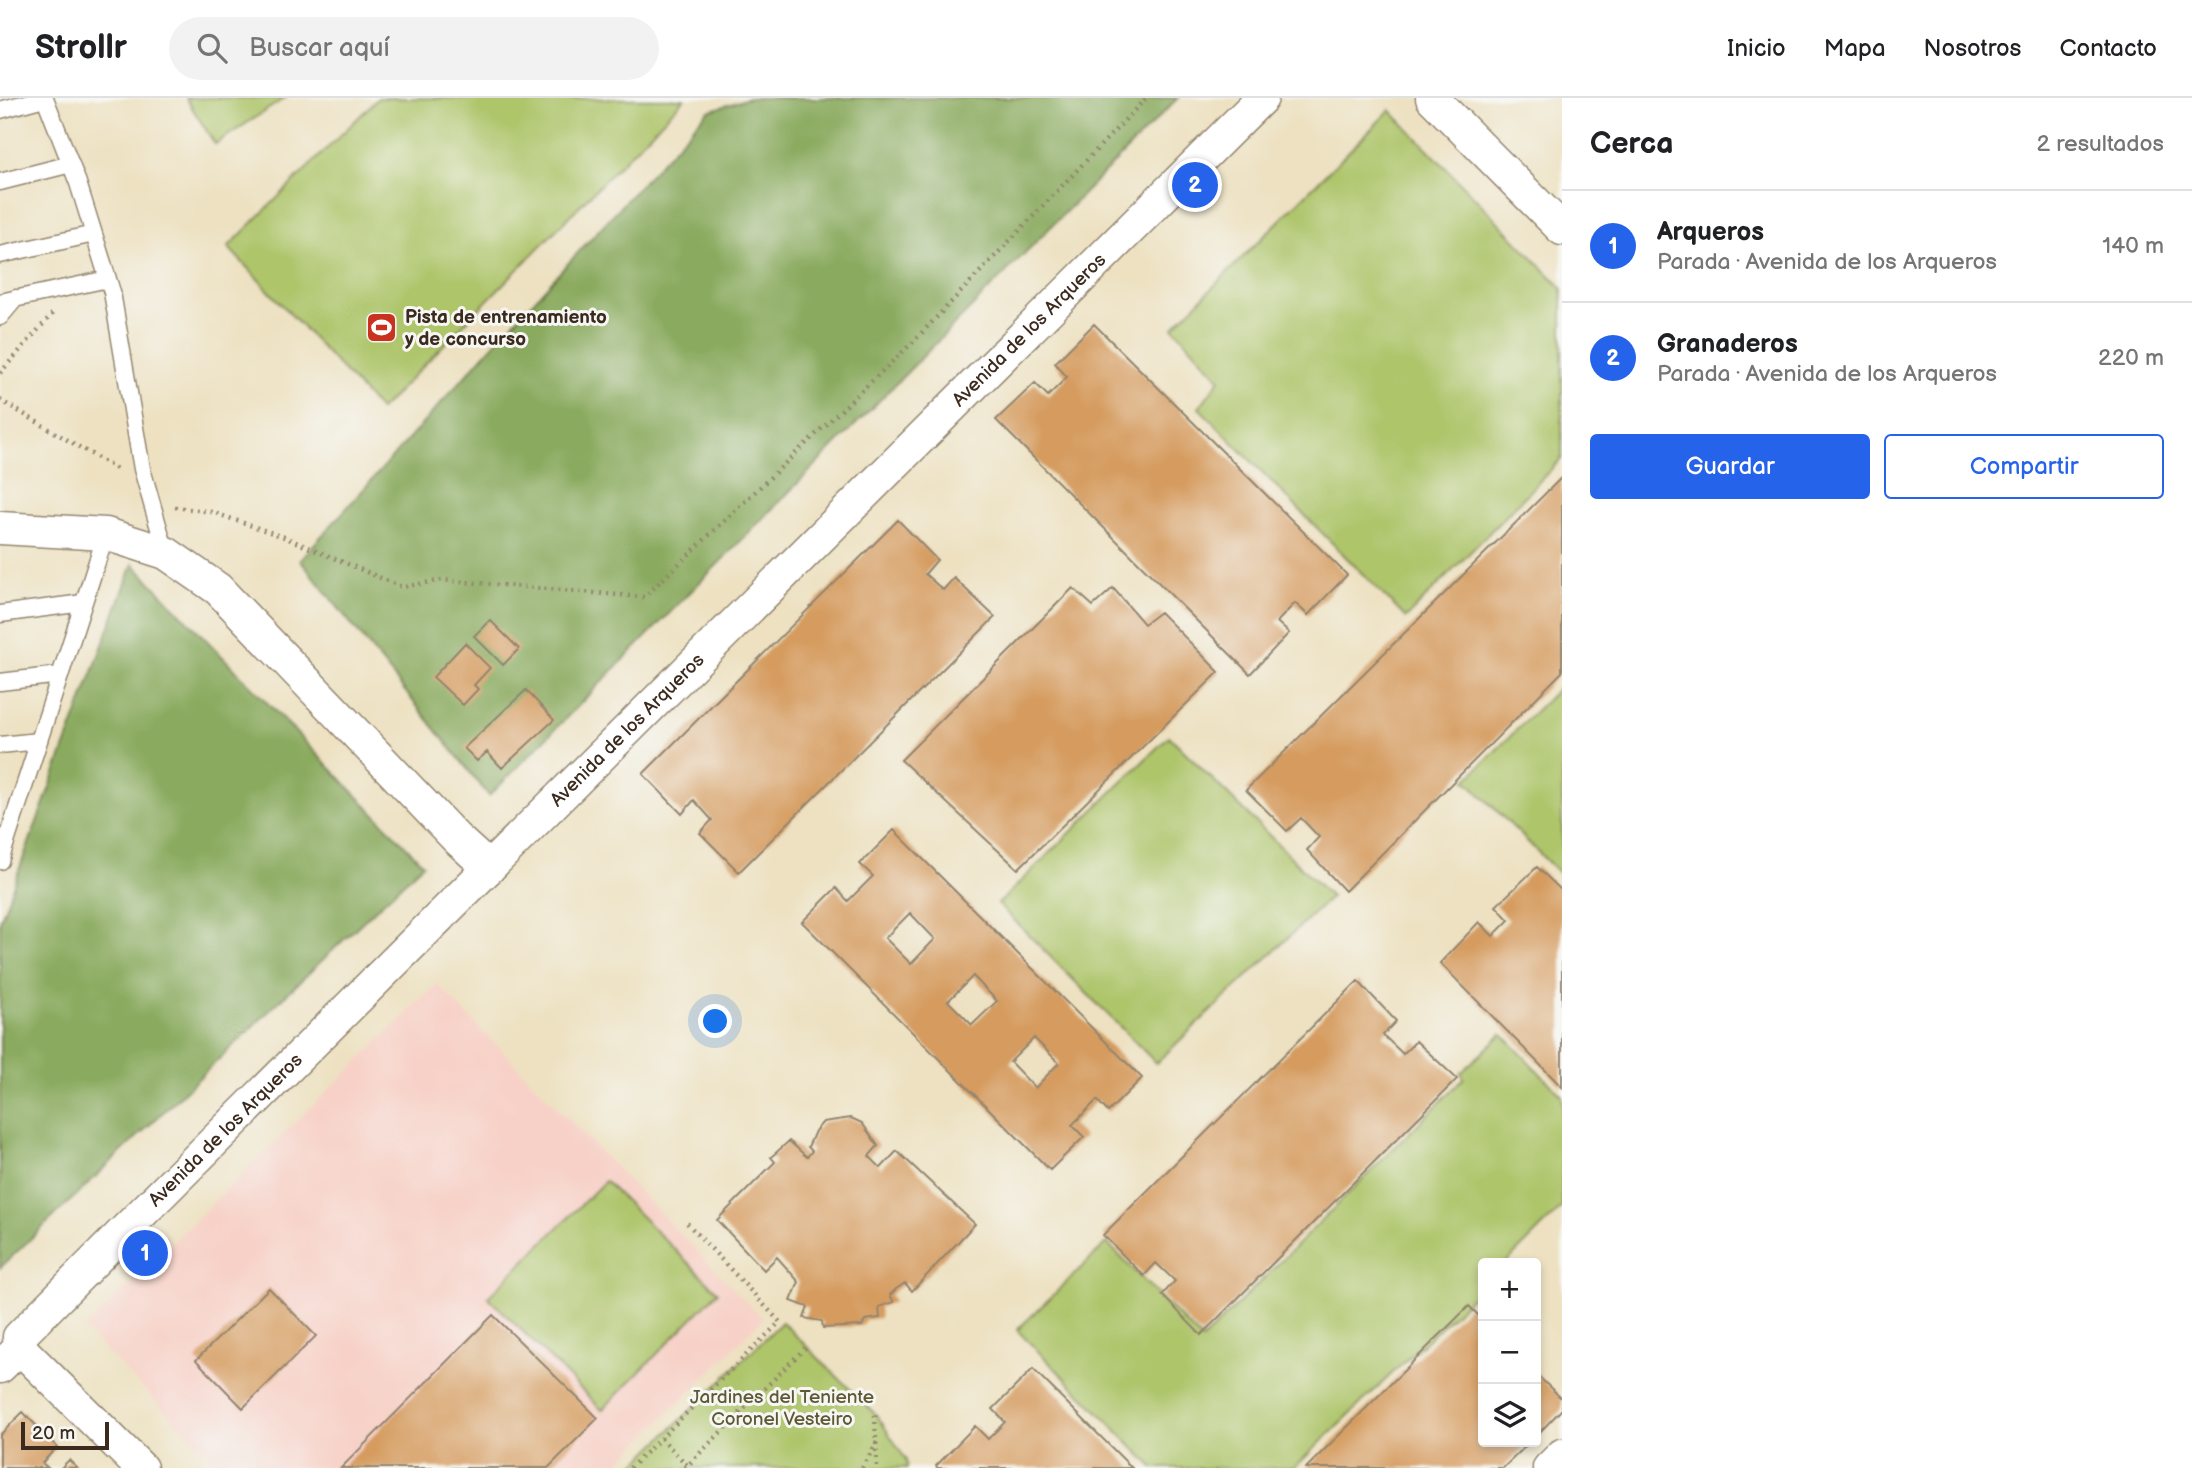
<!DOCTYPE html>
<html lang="es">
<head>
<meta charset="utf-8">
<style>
  :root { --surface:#fff; --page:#f2f2f2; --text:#202124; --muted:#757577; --line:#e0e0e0; --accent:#2563eb }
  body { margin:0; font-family:"Balsamiq Sans",sans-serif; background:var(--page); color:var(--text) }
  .controls { position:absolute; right:21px; bottom:21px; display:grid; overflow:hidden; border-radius:7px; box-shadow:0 4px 10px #0003 }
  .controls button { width:63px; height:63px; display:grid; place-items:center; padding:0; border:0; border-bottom:2px solid var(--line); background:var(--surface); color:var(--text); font:35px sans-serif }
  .scale { position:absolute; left:21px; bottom:18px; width:88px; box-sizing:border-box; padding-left:7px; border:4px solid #3b2a1e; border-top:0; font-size:19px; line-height:24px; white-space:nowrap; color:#3b2a1e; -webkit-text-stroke:5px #f6f6f2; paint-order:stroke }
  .you { position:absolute; left:716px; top:924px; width:24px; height:24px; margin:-18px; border:5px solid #fff; border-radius:50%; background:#1a73e8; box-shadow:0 0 0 10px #1a73e833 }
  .badge { display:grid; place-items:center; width:46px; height:46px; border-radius:50%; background:var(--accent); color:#fff; font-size:23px; font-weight:700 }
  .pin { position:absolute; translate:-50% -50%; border:4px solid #fff; box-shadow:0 2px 7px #0006 }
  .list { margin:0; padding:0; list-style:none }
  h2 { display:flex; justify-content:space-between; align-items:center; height:91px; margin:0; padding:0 28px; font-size:30px }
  h2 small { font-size:23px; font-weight:400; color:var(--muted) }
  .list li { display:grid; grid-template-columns:46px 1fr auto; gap:21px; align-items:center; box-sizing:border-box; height:112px; padding:0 28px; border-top:2px solid var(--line) }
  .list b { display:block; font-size:26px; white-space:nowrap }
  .list p { margin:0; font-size:23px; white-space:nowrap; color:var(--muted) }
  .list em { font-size:23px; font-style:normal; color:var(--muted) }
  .actions { display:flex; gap:14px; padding:21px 28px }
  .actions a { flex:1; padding:16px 0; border:2px solid var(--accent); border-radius:7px; text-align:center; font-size:24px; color:var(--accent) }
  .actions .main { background:var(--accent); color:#fff }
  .icon { flex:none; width:38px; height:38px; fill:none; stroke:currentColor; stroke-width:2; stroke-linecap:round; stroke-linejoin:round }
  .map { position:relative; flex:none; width:1562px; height:1370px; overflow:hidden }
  header { display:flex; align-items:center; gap:42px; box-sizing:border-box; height:98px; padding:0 35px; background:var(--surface); border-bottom:2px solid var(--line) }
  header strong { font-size:33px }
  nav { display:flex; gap:38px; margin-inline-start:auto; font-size:24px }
  .search { width:490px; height:63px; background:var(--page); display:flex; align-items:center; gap:18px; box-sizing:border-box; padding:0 24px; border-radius:38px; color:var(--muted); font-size:26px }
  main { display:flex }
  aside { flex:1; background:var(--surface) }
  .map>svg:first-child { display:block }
  .built { fill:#f7d1c7 }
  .green { fill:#aec56a; stroke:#747844; stroke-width:2 }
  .forest { fill:#8aaa5e; stroke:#626a3e; stroke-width:2 }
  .building { fill:#d59b5f; fill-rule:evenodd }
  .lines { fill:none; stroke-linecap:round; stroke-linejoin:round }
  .service-casing { stroke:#948670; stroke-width:19 }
  .minor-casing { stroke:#948670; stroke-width:35 }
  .path { stroke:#948670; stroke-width:4.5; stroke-dasharray:2 5; stroke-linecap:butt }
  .service { stroke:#fff; stroke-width:16 }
  .minor { stroke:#fff; stroke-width:32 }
  .labels { text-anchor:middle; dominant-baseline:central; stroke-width:6; stroke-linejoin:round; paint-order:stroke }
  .poi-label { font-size:19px; font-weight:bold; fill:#3b2a1e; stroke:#f6f6f2; text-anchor:start }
  .street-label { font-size:19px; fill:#3b2a1e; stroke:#f6f6f2 }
  .park-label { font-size:19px; fill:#5e5835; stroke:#f6f6f2 }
</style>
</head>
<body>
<header>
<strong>Strollr</strong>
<div class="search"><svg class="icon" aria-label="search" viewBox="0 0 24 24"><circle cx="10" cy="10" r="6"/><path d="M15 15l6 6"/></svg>Buscar aquí</div>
<nav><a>Inicio</a><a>Mapa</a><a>Nosotros</a><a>Contacto</a></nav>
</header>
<main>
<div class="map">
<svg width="1562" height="1370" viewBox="0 0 1562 1370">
  <rect width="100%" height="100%" fill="#f6f6f2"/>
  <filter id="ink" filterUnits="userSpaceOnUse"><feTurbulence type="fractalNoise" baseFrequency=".0143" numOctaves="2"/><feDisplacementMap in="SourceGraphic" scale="14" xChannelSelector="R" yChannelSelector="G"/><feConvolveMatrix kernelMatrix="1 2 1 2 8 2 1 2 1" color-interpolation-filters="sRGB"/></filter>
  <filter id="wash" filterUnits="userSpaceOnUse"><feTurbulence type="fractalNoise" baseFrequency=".00686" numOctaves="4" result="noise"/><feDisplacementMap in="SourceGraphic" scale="28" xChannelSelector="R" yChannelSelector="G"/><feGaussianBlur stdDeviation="1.57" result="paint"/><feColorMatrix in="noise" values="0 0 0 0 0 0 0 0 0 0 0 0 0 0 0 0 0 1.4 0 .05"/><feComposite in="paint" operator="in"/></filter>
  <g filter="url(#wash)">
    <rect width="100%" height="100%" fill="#ede1c1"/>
    <path class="built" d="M437,886L763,1221L613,1370H222L84,1231Z"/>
    <path class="green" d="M186,0H285L215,46Z
      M378,0L684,1L380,312L228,149Z
      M1390,12L1562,190V360L1406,520L1199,310L1220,281L1173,229Z
      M1562,587V778L1466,682Z
      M1169,638L1331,799L1156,965L998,806Z
      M1502,936L1562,998V1109L1506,1165H1483V1188L1294,1370H1154L1017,1232L1107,1145L1202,1242L1464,980L1461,975Z
      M605,1083L718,1194L602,1312L488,1199Z
      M782,1224L878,1319L906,1362L907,1370H631Z"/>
    <path class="forest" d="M749,0H1178L489,698L300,462L495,245L708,13Z
      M133,466L423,766L0,1170V823Z"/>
    <g id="blocks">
      <path class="building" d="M1094,226L1347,477L1308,517L1295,505L1277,524L1289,535L1250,576L996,322L1035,285L1048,298L1067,279L1055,265Z
        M1562,379V574L1345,793L1307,752L1319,739L1301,720L1287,733L1246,692Z
        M898,422L937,462L925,476L943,492L954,480L995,519L739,774L700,735L712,722L694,702L682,716L643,676Z
        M1073,490L1093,508L1113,490L1144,526L1160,514L1219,574L1018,771L901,662Z
        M490,522L519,551L503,567L474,538Z
        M465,545L490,570L474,587L478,591L463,607L433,579Z
        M526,592L554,622L502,670L487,654L477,663L464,650Z
        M894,732L1142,980L1108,1014L1097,1002L1072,1027L1084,1039L1050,1072L802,824L836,790L848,803L873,778L860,766ZM910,815L935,841L911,866L885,840ZM973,878L997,903L972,927L948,903ZM1034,940L1059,965L1035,990L1010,964Z
        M1537,769L1562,793V989L1440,865L1479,824L1493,838L1509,822L1496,808Z
        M1358,883L1396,923L1383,937L1403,956L1416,943L1457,981L1201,1237L1162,1197L1175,1183L1156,1165L1144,1178L1103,1137Z
        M851,1020L862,1025L878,1048L869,1058L881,1070L897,1053L975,1126L912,1193L905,1185L896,1191L890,1197L894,1204L879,1209L880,1220L865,1222L862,1228L823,1230L822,1223L804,1220L808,1209L791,1203L799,1184L777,1159L764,1172L717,1122L775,1064L771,1059L789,1043L807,1059L812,1053L808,1049L815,1033L823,1024Z
        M269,1190L316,1238L243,1310L196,1262Z
        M1469,1208L1483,1222V1344H1530L1503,1370H1306Z
        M493,1217L598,1320L548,1370H341Z
        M1033,1271L1132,1370H937L936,1368L975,1328L988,1341L1005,1324L993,1311Z
        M1536,1276L1562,1301V1311L1536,1338Z
        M23,1314L57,1349L42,1365L48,1370H0V1337Z
        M69,1362L77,1370H61Z"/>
    </g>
  </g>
  <g filter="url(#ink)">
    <use href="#blocks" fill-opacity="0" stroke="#948670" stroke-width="2"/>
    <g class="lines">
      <defs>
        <path id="service" d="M45,0L78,85L112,194L142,371L166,455
          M0,12L44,0
          M0,84L71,66
          M0,157L94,136
          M0,204L108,181
          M0,219L16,200
          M0,516L83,505
          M0,584L60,577
          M0,647L39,643
          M0,763L106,436"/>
        <g id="minor">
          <path d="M1432,0L1562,131"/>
          <path d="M0,430L106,436L166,455L218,491L456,740L489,770"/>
          <path d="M20,1250L141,1370"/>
          <path id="s1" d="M0,1269L20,1250L19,1239L125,1132L1262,0"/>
          <path d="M1549,1370L1562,1357"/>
        </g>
      </defs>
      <use href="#service" class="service-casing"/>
      <use href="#minor" class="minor-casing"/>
      <path class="path" d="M0,275L53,215
        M0,302L120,373
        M175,409L212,414L284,439L402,489L442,482L644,499L912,245L1146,0
        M875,1317L877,1370
        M661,1340L690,1370
        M630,1370L780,1224L687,1125
        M685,1370L806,1249
        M862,1370L877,1344"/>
      <use href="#service" class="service"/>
      <use href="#minor" class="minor"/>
    </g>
  </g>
  <defs>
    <symbol id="stadium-square" viewBox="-11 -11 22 22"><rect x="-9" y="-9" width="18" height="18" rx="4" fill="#c8321e" stroke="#f6f6f2"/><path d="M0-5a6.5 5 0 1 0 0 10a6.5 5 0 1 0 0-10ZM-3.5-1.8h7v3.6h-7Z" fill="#fff"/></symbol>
  </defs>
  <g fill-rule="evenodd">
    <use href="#stadium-square" x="364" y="212" width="35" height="35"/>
  </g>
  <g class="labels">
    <g class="poi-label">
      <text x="405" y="219">Pista de entrenamiento<tspan x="405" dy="22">y de concurso</tspan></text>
    </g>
    <g class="street-label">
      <text stroke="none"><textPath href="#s1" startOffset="1465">Avenida de los Arqueros</textPath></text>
      <text stroke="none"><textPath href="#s1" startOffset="898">Avenida de los Arqueros</textPath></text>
      <text stroke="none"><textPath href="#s1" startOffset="331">Avenida de los Arqueros</textPath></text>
    </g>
    <g class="park-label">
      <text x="782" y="1299">Jardines del Teniente<tspan x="782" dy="22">Coronel Vesteiro</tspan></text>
    </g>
  </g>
</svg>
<div class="controls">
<button>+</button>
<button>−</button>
<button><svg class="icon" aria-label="layers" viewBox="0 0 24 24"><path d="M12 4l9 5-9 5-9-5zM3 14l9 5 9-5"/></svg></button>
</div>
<div class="scale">20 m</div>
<div class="you"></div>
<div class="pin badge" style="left:145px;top:1155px">1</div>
<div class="pin badge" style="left:1195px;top:87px">2</div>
</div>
<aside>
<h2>Cerca<small>2 resultados</small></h2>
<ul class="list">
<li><span class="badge">1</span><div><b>Arqueros</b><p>Parada · Avenida de los Arqueros</p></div><em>140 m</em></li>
<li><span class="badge">2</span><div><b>Granaderos</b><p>Parada · Avenida de los Arqueros</p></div><em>220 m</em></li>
</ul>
<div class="actions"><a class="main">Guardar</a><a>Compartir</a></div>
</aside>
</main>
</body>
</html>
